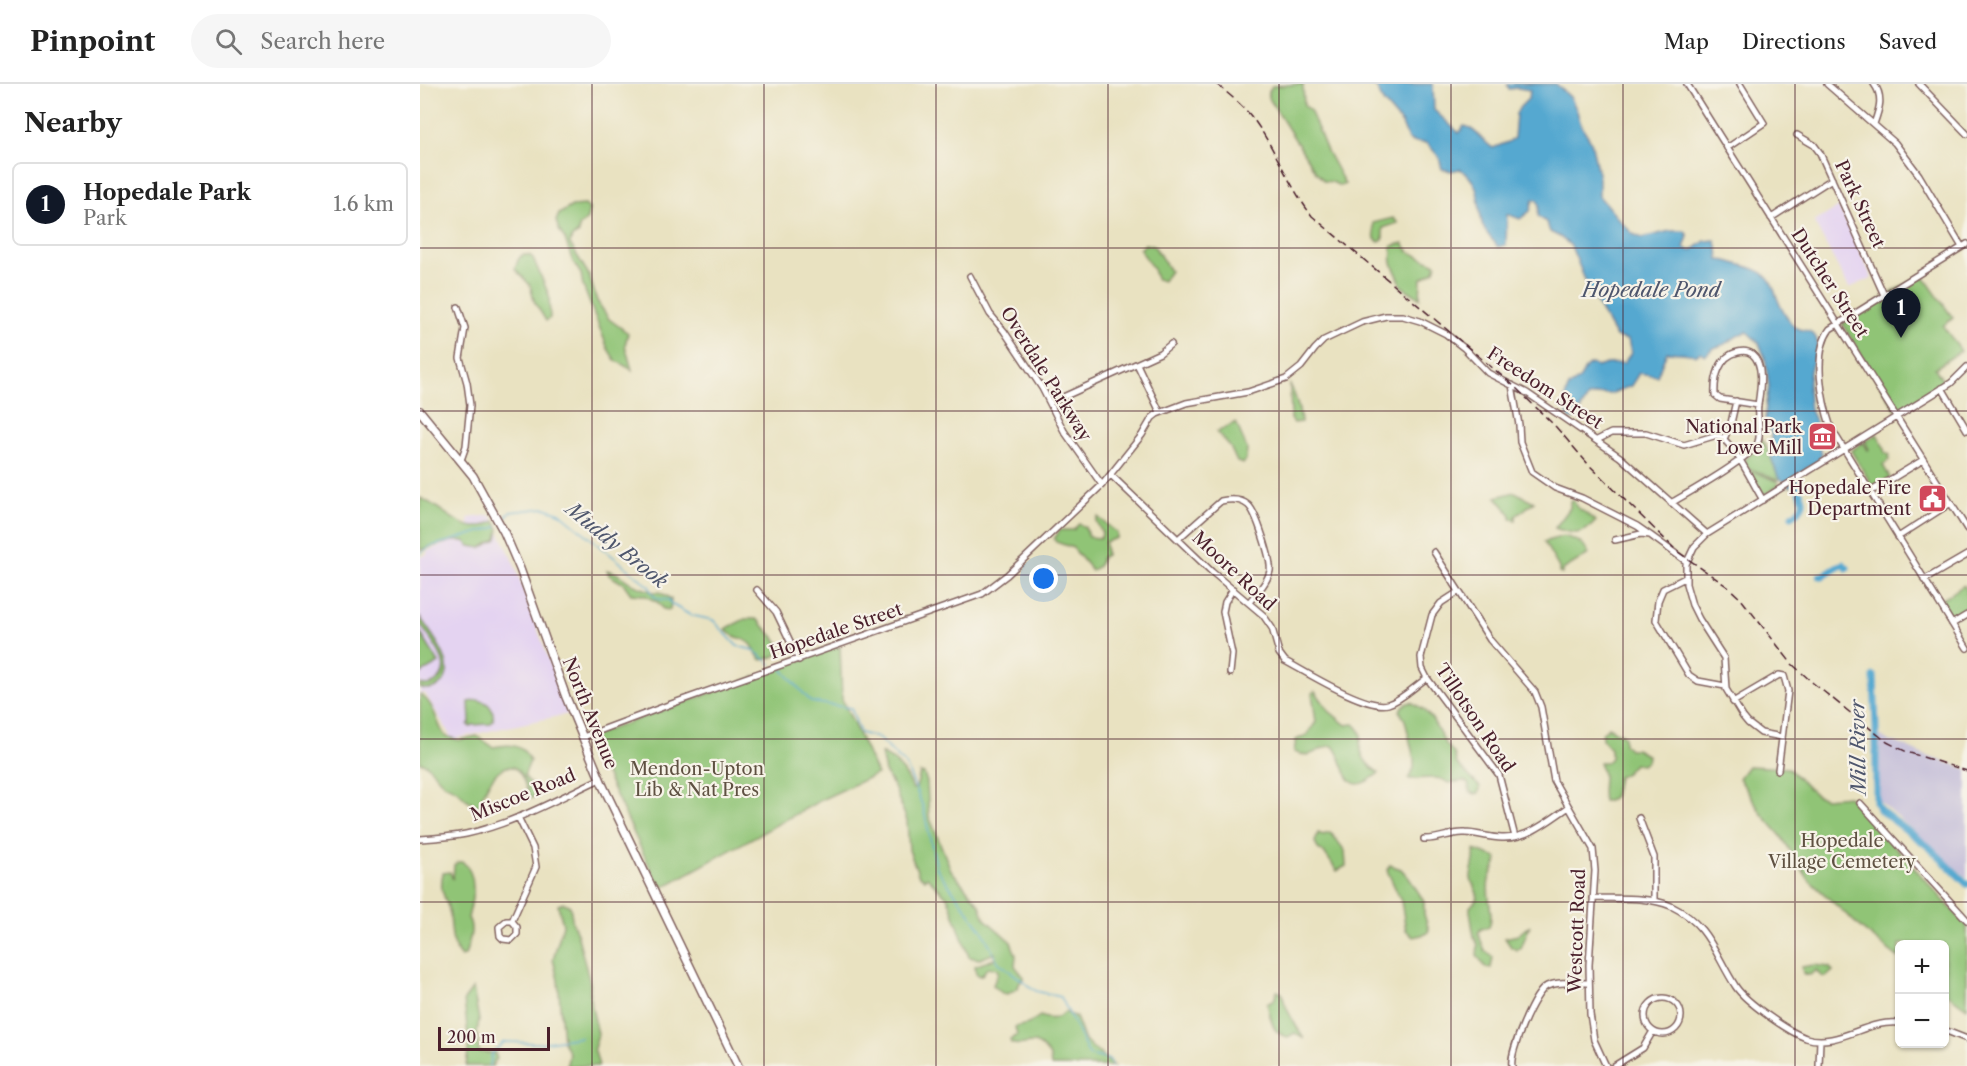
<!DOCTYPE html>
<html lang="en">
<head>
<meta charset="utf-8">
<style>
  :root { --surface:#fff; --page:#f6f6f6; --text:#222; --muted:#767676; --line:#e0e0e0; --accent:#111827 }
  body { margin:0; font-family:"Libre Caslon Text",serif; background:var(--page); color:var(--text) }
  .controls { position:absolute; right:18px; bottom:18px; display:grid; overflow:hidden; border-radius:9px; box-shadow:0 2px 4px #0004 }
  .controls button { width:54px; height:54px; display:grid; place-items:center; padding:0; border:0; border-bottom:2px solid var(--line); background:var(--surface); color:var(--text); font:30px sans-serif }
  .scale { position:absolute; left:18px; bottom:15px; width:112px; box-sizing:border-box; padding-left:6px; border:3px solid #4a1f2b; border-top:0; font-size:16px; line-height:21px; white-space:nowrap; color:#4a1f2b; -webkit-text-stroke:4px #f7f3e8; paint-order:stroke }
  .you { position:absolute; left:624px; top:495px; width:21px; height:21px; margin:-15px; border:4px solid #fff; border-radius:50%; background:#1a73e8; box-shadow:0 0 0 9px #1a73e833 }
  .badge { display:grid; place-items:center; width:39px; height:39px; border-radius:50%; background:var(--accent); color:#fff; font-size:20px; font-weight:700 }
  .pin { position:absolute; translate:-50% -50px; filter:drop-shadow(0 2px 3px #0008) }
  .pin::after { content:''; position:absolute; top:32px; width:21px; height:18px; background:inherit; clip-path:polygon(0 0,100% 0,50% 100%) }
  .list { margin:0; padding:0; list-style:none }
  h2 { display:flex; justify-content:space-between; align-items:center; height:78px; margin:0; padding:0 24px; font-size:26px }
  h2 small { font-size:20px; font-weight:400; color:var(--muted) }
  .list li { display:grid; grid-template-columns:39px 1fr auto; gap:18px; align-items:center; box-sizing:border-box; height:84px; margin:0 12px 12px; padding:0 12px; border:2px solid var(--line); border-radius:9px }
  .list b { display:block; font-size:22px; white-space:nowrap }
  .list p { margin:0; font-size:20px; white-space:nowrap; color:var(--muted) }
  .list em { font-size:20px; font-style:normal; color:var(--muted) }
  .icon { flex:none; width:33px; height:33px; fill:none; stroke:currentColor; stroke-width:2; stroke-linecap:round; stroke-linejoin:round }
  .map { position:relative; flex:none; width:1547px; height:982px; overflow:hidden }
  header { display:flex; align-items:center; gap:36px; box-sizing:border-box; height:84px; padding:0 30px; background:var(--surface); border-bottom:2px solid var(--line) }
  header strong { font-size:28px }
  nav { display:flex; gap:33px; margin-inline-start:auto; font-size:21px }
  .search { width:420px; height:54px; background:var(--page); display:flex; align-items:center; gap:15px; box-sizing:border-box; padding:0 21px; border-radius:33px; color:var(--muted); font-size:22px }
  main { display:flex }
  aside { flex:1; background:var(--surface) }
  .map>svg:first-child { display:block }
  .built { fill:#e4d3f1 }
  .industrial { fill:#c6c0d9 }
  .green { fill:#90c476; stroke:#6d7250; stroke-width:1.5 }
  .water { fill:#55a8d0; stroke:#50647e; stroke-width:1.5 }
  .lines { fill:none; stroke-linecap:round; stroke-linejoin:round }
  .stream { stroke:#55a8d0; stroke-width:1.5 }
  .river { stroke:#55a8d0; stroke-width:7 }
  .minor-casing { stroke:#826360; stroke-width:8 }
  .major-casing { stroke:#826360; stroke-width:10 }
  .minor { stroke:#fff; stroke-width:5 }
  .major { stroke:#fff; stroke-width:7 }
  .rail { stroke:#4a1f2b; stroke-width:1.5; stroke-dasharray:9 4.5; stroke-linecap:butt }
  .grid { fill:none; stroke:#4a1f2b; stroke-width:1.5; stroke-opacity:0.55 }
  .labels { text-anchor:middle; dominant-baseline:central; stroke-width:4.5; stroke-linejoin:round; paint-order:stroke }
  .street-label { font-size:18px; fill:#4a1f2b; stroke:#f7f3e8 }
  .poi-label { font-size:18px; fill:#4a1f2b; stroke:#f7f3e8; text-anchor:end }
  .park-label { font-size:18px; fill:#5f5142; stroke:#f7f3e8 }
  .water-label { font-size:20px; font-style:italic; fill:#4e566d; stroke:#f7f3e8 }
</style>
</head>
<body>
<header>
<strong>Pinpoint</strong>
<div class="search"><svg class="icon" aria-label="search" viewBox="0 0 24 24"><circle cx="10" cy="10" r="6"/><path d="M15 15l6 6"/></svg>Search here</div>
<nav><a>Map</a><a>Directions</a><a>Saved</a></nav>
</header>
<main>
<aside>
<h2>Nearby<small></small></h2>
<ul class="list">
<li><span class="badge">1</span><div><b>Hopedale Park</b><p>Park</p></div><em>1.6 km</em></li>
</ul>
</aside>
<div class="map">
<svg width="1547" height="982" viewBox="0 0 1547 982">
  <rect width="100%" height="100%" fill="#f7f3e8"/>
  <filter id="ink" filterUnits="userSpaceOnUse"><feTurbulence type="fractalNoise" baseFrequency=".0167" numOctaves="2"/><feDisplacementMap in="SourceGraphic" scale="12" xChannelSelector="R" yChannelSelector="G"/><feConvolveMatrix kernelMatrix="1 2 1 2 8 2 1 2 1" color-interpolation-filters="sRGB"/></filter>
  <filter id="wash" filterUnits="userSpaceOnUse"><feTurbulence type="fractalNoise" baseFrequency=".008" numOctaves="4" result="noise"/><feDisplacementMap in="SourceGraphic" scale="24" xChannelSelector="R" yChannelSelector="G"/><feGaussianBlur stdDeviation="1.35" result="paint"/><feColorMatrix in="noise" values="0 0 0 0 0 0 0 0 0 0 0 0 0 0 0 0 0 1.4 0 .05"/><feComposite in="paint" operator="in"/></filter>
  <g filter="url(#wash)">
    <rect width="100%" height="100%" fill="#e9e2c1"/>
    <path class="built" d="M1419,123L1452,194L1429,204L1394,138Z
      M71,431L92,474L148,630L32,655L5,609L0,610V473L7,470V467L50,451L48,434Z"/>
    <path class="industrial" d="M1460,651L1470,658H1475L1504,671L1547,685V794L1458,716Z"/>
    <path class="green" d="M883,0L884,21L890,26L907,67L925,100L920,102L912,98L904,97L895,87L850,16L848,10L852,2Z
      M165,121L169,125L167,135L159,143V149L152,153L150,160L169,191L177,217L189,235L208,249L205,261L212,286L195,276L188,265L163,202L161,190L152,176L145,155L139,146L136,137L139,130L152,122Z
      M973,134L978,139L963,144V156L959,158L955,155L953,139Z
      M983,159L989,168L1016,180L1014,187L1001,195L1000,214L981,202C980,193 974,187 972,178C970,172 974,170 971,164L973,162Z
      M725,160L734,162L750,187L743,197L736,195L733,185L720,165Z
      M102,171H109L113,174L129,211L130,234L126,237L114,217L110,201L95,185L98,176Z
      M1502,190L1533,234L1523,242L1541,267L1515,284L1524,299L1477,328L1422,240Z
      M870,301C874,306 881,331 881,338L874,339L871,335Z
      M816,338L827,365L826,375L823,380L817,378L810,363L797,348Z
      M1457,350L1465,365V369L1470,371L1469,376L1463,381L1470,394L1453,403L1431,367L1443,358L1448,366L1449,365L1445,357Z
      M1342,355L1350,371L1359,395L1357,396L1328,384L1325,378L1326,375L1337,364Z
      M1329,385L1358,398V402L1344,411Z
      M1095,408L1114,418L1096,432V436L1091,435V431L1076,413Z
      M0,414C19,421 37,443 56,443C63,443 69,439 75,437L79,445L77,455L61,464L50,462L44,457H32L0,466Z
      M1150,417H1154L1156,422L1176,437C1163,452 1153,451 1135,444L1150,424Z
      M678,433L697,449V454L685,458L686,471L682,473L679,481L672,487L653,464L636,458L634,455L640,446H653L659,440L665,443L668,453L681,454L682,449L676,437Z
      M1143,452C1155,455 1164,458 1169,470L1144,485L1142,490L1139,489V484L1124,458Z
      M187,486L196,489L214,501L233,508H240L251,515L250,526L243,525L239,519L224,511L211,510L204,500L189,491Z
      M1544,501L1547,506V525L1532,535L1520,517Z
      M0,533C10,549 39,581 22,599C16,605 8,606 0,604V600C7,602 13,601 18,596C35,581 9,554 0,540Z
      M325,535H336L339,537L361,561L356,572L342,576C335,572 336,565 331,560C323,553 311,554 305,545Z
      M0,548L19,579L0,590Z
      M420,562L422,615L457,690L405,714L240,805L171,658L174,651Z
      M895,607L909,627L926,641L934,640C946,650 938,655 941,667C943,677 951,684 959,689C923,719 928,680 913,662C897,661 896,677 874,668L876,656L887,651L896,638L892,609Z
      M0,610C17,622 15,638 25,652L39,656L57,652L73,663C89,660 103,659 110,677L104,692L115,704V711L113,714L110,713C106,705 103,688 95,684C77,676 62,709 60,722H57L46,715L37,706L24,700L7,681L0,678Z
      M57,616C68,617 75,625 73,637L70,640L53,641L50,643L48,641L50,638L49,618Z
      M991,618L1003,625L1012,635L1026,660L1034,669L1037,680L1060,703L1059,709L1055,710L1050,708L1048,699L1044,697L1028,699C1020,690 1000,696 988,695L994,684V675L985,636L980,628L981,624L985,620Z
      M1188,643L1204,652V660L1209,665H1216L1228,672L1227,677L1222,681L1214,680L1206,689L1198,693L1194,712L1188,717H1183C1181,708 1183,701 1183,692C1183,687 1180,682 1179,678H1187L1191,674V665L1182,655V650Z
      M461,669C476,676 487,690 493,705L496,704L500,689L504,690L507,698L509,732L531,786L560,821L565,835L591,858L596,871L595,882L604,893L599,900L598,904L588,910L582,909L573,901L578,889L577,885L568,883L561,892L556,890L555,882L574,875L575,869L560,875L549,873L528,814L507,793L505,795L499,792L489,766L487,737L474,703L465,688Z
      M1328,682L1368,684L1396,711L1405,714L1429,712L1547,842V924L1525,908L1524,860H1480L1479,874L1442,845L1389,796L1361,752L1341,729L1319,694Z
      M898,749L903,751L909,749L912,750L925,767L926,782L917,787L904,768L898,765L895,758Z
      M1054,766L1077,774C1077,782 1071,788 1069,796C1065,812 1075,828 1069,843L1061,845L1058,849L1065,867L1073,873L1071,884H1066L1057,871L1058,861L1054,853L1050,827V823L1058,814C1057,806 1053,802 1051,795C1050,788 1056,778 1054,766Z
      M38,778H43C59,792 52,817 48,834C55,845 48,861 45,872L41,873C30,861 32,847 30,832C28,814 18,811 23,789L30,788L33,795L34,781Z
      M970,781L981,785L989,794L1004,817V830L1009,846L1006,850L993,853L986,846L981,817L967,786Z
      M144,819L150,822L153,840L157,849L170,899V915L178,950L174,964L179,982H148L147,980L149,969L143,958L138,896L133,875L143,841L138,821Z
      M1110,841L1101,864L1097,866L1091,863L1085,854L1098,851Z
      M1394,881L1409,883L1413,887L1406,893L1401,892L1396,886L1390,891L1384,890L1381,883Z
      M53,904L59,936L57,948L59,968L75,969L77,975L74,978L73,982H46L49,960L44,916Z
      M857,907L862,909C865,926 875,939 884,955L875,949L868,953C850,949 852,935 847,920L854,916Z
      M645,928L656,933L665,957L694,982H631L630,972C612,948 607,966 591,959L590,956L597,951L595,943L608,940L620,932C630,936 636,936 645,928Z"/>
    <path class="water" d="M949,0H1013L1014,26L1039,49L1044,42C1054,43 1063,58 1073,64L1088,58L1094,54L1096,30L1100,23L1109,14L1110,6L1098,4L1089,5L1087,0H1136L1151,14L1157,27L1161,41L1171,57L1179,94V112L1200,137L1213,150L1222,154L1250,147H1265L1268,152L1264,164L1271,167L1285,157L1295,156L1298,165L1299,176C1307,176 1313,179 1321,181C1362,191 1347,203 1366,232C1369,235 1371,241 1375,243C1383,249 1393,243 1397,257C1399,267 1391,278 1390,288C1388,299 1388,314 1390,325C1392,331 1395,336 1397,342C1399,352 1398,360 1402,369L1398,377L1378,390L1380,396L1369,403L1365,397H1363L1358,393L1351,373V349L1345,337L1346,319L1349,303L1345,274L1339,259L1327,248C1318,250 1315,254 1308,258C1299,265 1296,259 1286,271L1281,268L1275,271C1271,270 1252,268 1247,268L1237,292L1219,289L1211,302L1190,310H1181L1168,313L1155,335H1150C1144,325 1143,314 1149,303C1152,299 1158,298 1160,294C1165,287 1163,283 1172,280L1177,283L1187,280L1204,279L1211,269L1208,256L1196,253L1170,208L1151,162L1140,153L1130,148L1127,139L1118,132L1119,120L1117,116H1113L1110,127L1100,135L1087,130L1086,161L1078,163C1073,155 1064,149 1062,139C1057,117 1062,99 1040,85L1031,87L1022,85L1019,73L1007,59L993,58L988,55L982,40L963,18L957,4Z"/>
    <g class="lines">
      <path class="stream" d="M83,437L90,428L125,424L140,429L229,502C233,515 238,516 249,516L251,520L270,531L293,536L317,562L333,566L351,580
        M0,470L9,463L77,443
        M362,585L391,618L431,624L440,649L458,654L486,681L503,723L517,785L562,846L578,878L616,907L641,913L669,971L690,976L692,982
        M70,982L72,969L84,958L120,959L161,953"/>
      <path class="river" d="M1371,394C1381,410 1392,419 1372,432
        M1400,492H1403L1423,480L1427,484
        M1454,592L1456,644V719L1461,727L1509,763L1547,800"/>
    </g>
  </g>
  <g filter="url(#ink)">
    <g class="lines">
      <defs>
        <path id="minor" d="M1267,0L1547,445
          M1407,0L1475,59L1499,91L1542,163
          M1454,0C1464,13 1459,26 1454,40
          M1499,0L1547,50
          M1377,51L1394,61L1400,69L1464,211
          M1307,64L1344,39L1320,0
          M1351,134L1412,95
          M1547,160L1410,245C1392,269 1402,317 1411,344L1547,564
          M550,192L570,230L584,247L622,304L644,347L682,401
          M38,223L45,244L40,274L47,299L50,321L46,362L41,376
          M717,280L740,328
          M1092,301L1099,341L1100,358L1112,388L1135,404L1162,414L1217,442L1230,451
          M1522,304L1547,346
          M630,319L740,269L751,260
          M1304,355L1311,339L1316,317
          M1177,356L1191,349H1226L1264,361L1297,351C1315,359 1332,399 1343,416
          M691,391L792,488L843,531L852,544L859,569L865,577C886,588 946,626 968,620C982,616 995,602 1007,594
          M1450,408L1503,376
          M1251,419C1268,409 1333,373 1338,358C1342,347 1336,333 1338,321L1300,315L1295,311C1294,294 1299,272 1318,268C1322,267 1328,267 1332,270C1345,280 1340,307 1338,321
          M1478,453L1531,419
          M758,455L801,417C810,415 821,415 828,421C836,427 852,477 850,487C847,499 837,509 829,518
          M1195,456L1221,450L1230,451L1267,478
          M1014,468L1070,556L1115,608L1121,623L1134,697L1173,765L1175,787L1169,881L1170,930L1174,956L1186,982
          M1265,494L1243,505L1238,517L1236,536L1269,591L1278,597L1305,602
          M1504,496L1547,471
          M337,506L356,528L379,576
          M1038,508L1021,519L1012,531L1001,573L1002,584L1007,594L1079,691L1095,753
          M1532,540L1547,531
          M810,589L812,570L803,528L805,518L813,505
          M1313,618L1359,591L1364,592L1368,607L1358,686
          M163,653L251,620L562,510L587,491L682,401L722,351L732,334L737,330L766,319L828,308L866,295L881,283L895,265L904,256L942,238L966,232H983L1000,237L1026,250L1044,264L1068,289L1107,309L1200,373L1287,450
          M1362,653L1341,649L1328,639L1323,633L1306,605L1304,574L1279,535L1272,521L1266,500V480L1274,463L1287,450L1531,299L1547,283
          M1440,719L1547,836
          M1219,734L1234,773V817
          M0,755C16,754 31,753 46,750C93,740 137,715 180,695
          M1004,755C1018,756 1031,748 1045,749C1057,749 1069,754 1082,754C1108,755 1128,737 1149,723
          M1173,814C1198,815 1227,812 1251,822C1289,840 1295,871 1316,903C1326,918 1369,948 1386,954C1419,964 1446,935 1480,939
          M92,837L97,843V850L91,856L83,855L80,852L79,843L86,837H92L116,783L113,764L98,733
          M1225 932a18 18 0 1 1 36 0a18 18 0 1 1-36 0Z
          M1524,946L1547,955
          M1092,982C1089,969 1114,908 1127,902C1138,897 1156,899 1169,899
          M1194,982L1223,964L1233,947
          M1399,982L1400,956"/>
        <path id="major" d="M0,327L53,392L84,448L100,485L146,613L183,702L318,982"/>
      </defs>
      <use href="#minor" class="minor-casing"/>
      <use href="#major" class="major-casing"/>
      <use href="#minor" class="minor"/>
      <use href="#major" class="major"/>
      <path class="rail" d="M796,0C809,10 821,20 831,32C855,63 868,101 892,132L1094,302L1136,343L1168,380L1258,468L1308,503L1321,515L1372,580L1393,599L1467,658L1487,668L1547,687"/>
    </g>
  </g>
  <path class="grid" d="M172,0V982M344,0V982M516,0V982M688,0V982M859,0V982M1031,0V982M1203,0V982M1375,0V982M0,164H1547M0,327H1547M0,491H1547M0,655H1547M0,818H1547"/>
  <defs>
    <symbol id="museum-square" viewBox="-11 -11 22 22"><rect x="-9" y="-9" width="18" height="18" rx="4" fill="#d1495b" stroke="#f7f3e8"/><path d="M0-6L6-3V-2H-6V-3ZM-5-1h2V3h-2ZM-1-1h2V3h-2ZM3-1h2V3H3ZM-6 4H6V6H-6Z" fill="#fff"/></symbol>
    <symbol id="civic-square" viewBox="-11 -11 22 22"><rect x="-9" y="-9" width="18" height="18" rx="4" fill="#d1495b" stroke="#f7f3e8"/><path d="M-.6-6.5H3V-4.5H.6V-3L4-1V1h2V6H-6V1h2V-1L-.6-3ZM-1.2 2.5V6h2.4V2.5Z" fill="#fff"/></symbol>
  </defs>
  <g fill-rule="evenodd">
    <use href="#museum-square" x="1386" y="336" width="33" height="33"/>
    <use href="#civic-square" x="1496" y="398" width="33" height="33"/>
  </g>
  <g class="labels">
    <g class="street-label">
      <text transform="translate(1440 120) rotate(65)">Park Street</text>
      <text transform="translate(1410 199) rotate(57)">Dutcher Street</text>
      <text transform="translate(626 290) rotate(58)">Overdale Parkway</text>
      <text transform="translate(1125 304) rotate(33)">Freedom Street</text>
      <text transform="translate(814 487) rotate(43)">Moore Road</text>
      <text transform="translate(416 547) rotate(-19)">Hopedale Street</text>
      <text transform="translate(170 629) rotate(68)">North Avenue</text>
      <text transform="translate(1055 634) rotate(56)">Tillotson Road</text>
      <text transform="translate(103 711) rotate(-22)">Miscoe Road</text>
      <text transform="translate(1157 847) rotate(-88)">Westcott Road</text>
    </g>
    <g class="poi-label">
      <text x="1382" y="343">National Park<tspan x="1382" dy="21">Lowe Mill</tspan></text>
      <text x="1491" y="404">Hopedale Fire<tspan x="1491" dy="21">Department</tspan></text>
    </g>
    <g class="park-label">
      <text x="277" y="685">Mendon-Upton<tspan x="277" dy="21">Lib &amp; Nat Pres</tspan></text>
      <text x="1422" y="757">Hopedale<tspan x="1422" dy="21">Village Cemetery</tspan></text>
    </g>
    <g class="water-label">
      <text x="1231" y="206">Hopedale Pond</text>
      <text transform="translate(197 461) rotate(39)">Muddy Brook</text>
      <text transform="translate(1438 663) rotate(-91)">Mill River</text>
    </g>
  </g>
</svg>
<div class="controls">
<button>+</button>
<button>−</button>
</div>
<div class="scale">200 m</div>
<div class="you"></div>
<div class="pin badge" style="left:1481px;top:254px">1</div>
</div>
</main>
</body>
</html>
